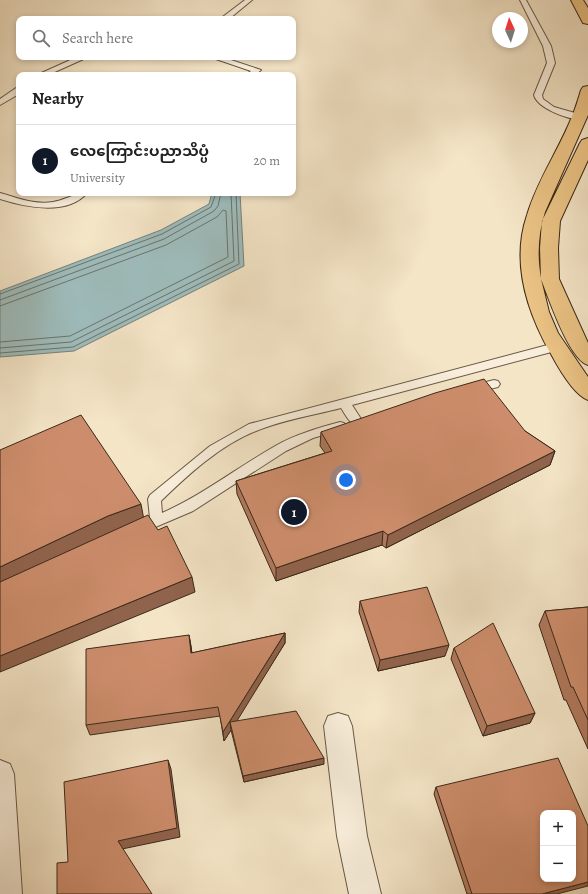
<!DOCTYPE html>
<html lang="en">
<head>
<meta charset="utf-8">
<style>
  :root { --surface:#fff; --page:#f6f6f6; --text:#222; --muted:#767676; --line:#e0e0e0; --accent:#111827 }
  body { margin:0; font-family:Alegreya,"Noto Sans Myanmar",serif; background:var(--page); color:var(--text) }
  .controls { position:absolute; right:12px; bottom:12px; display:grid; overflow:hidden; border-radius:8px; box-shadow:0 2px 6px #0003 }
  .controls button { width:36px; height:36px; display:grid; place-items:center; padding:0; border:0; border-bottom:1px solid var(--line); background:var(--surface); color:var(--text); font:20px sans-serif }
  .compass { position:absolute; left:492px; top:12px; width:36px; height:36px; border-radius:50%; background:var(--surface); box-shadow:0 2px 6px #0003; rotate:356deg }
  .you { position:absolute; left:346px; top:480px; width:14px; height:14px; margin:-10px; border:3px solid #fff; border-radius:50%; background:#1a73e8; box-shadow:0 0 0 6px #1a73e833 }
  .badge { display:grid; place-items:center; width:26px; height:26px; border-radius:50%; background:var(--accent); color:#fff; font-size:13px; font-weight:700 }
  .pin { position:absolute; translate:-50% -50%; border:2px solid #fff; box-shadow:0 1px 4px #0006 }
  .list { margin:0; padding:0; list-style:none }
  h2 { display:flex; justify-content:space-between; align-items:center; height:52px; margin:0; padding:0 16px; font-size:17px }
  h2 small { font-size:13px; font-weight:400; color:var(--muted) }
  .list li { display:grid; grid-template-columns:26px 1fr auto; gap:12px; align-items:center; box-sizing:border-box; height:72px; padding:0 16px; border-top:1px solid var(--line) }
  .list b { display:block; font-size:15px; white-space:nowrap }
  .list p { margin:0; font-size:13px; white-space:nowrap; color:var(--muted) }
  .list em { font-size:13px; font-style:normal; color:var(--muted) }
  .icon { flex:none; width:22px; height:22px; fill:none; stroke:currentColor; stroke-width:2; stroke-linecap:round; stroke-linejoin:round }
  .map { position:relative; flex:none; width:588px; height:894px; overflow:hidden }
  .search { position:absolute; background:var(--surface); box-shadow:0 2px 6px #0003; left:16px; top:16px; width:280px; height:44px; display:flex; align-items:center; gap:10px; box-sizing:border-box; padding:0 14px; border-radius:8px; color:var(--muted); font-size:15px }
  .panel { position:absolute; background:var(--surface); box-shadow:0 2px 6px #0003; left:16px; top:72px; width:280px; height:124px; border-radius:8px }
  .map>svg:first-child { display:block }
  .water { fill:#9ebdbd; stroke:#76827c }
  .lines { fill:none; stroke-linecap:round; stroke-linejoin:round }
  .shore { stroke:#6c736c; stroke-width:1 }
  .service-casing { stroke:#695845; stroke-width:2 }
  .minor-casing { stroke:#695845; stroke-width:2 }
  .primary-casing { stroke:#3b291a; stroke-width:2 }
  .service { fill:#f8eedb; fill-rule:evenodd }
  .minor { fill:#f8eedb; fill-rule:evenodd }
  .primary { fill:#eac284; fill-rule:evenodd }
  .wall { fill:#b0795d; stroke:#3b291a }
  .shaded-wall { fill:#90634c; stroke:#3b291a }
  .building { fill:#cd8d6c; stroke:#3b291a; fill-rule:evenodd }
</style>
</head>
<body>
<div class="map">
<svg width="588" height="894" viewBox="0 0 588 894">
  <rect width="100%" height="100%" fill="#f4e5c7"/>
  <filter id="stains"><feTurbulence type="fractalNoise" baseFrequency=".005" numOctaves="4"/><feColorMatrix values="0 0 0 0 .2 0 0 0 0 .09 0 0 0 0 .02 0 0 0 .5 -.17"/></filter>
  <radialGradient id="worn" r=".72"><stop offset=".6" stop-color="#630" stop-opacity="0"/><stop offset="1" stop-color="#630" stop-opacity=".3"/></radialGradient>
  <path class="water" d="M212,193H240L244,266L74,351L0,357V291L161,230L209,204Z"/>
  <g class="lines">
    <path class="shore" d="M0,294L162,234L211,207L216,193
      M0,300L164,239L214,211L218,206L221,193
      M0,306L166,245L217,217L223,210L226,211L228,257L70,336L0,342
      M0,348L71,342L234,261L231,193
      M0,353L73,347L239,264L236,193"/>
    <defs>
      <path id="service" d="M245,0H252L229,19H220Z
        M520,0H526L551,46L555,63L542,95L543,99L554,107L582,115V119C570,121 537,108 534,95L547,63L543,46Z
        M77,57H88L48,75H37Z
        M210,57H222L261,70L255,75H246L251,71Z
        M16,88H19V94L0,105V99Z
        M0,193C18,198 34,205 53,202C66,200 74,193 87,193C67,216 25,207 0,199Z
        M555,343L559,344L560,347L559,350L352,405L363,422L361,425C351,428 346,415 341,408C314,415 282,420 256,431C220,445 188,475 161,501L162,513C203,495 238,467 277,445C297,434 318,428 340,422L344,423L346,426L344,429L313,438L286,451L193,511L139,534L134,533L133,529L134,525L150,518L148,499L150,495L210,446L249,424Z
        M494,380L498,381L500,384L498,387L474,393L468,389L470,386Z"/>
      <path id="minor" d="M338,713L348,716L352,726L367,836L381,894H349L337,836L324,726L328,716Z
        M0,760L10,764L14,774L22,894H0Z"/>
      <path id="primary" d="M571,0H583L588,8V24L583,23Z
        M588,86V115L545,212C538,233 537,257 541,278L540,248L542,221L580,143L582,140L588,138V160L560,221L558,248L559,279L588,343V365C569,359 549,299 541,279L549,312L558,333L588,377V400C574,395 558,367 551,354C527,312 511,262 527,215C537,181 558,151 571,119C575,110 578,100 581,90L583,87Z"/>
    </defs>
    <use href="#service" class="service-casing"/>
    <use href="#minor" class="minor-casing"/>
    <use href="#primary" class="primary-casing"/>
    <use href="#service" class="service"/>
    <use href="#minor" class="minor"/>
    <use href="#primary" class="primary"/>
  </g>
  <path class="wall" d="M525,431L555,451L550,465L386,548L382,545L276,581L237,494L236,481L325,453L320,446L321,432Z
    M360,601L445,656L378,671L359,612Z
    M588,607V749L566,700H564L539,625L545,611Z
    M285,633V643L236,721L324,764L244,782L231,730L224,741L220,716L90,735L86,725L189,635L192,653Z
    M454,648L535,713L530,723L483,736L451,659Z
    M436,787L557,894H467L434,794Z"/>
  <path class="shaded-wall" d="M555,451L550,465L386,548L388,535Z
    M141,504L144,520L0,585V567L108,516Z
    M383,531L382,545L276,581V568Z
    M192,577L195,592L0,672V656Z
    M285,633V643L232,729L230,722L231,730L224,741L223,732Z
    M189,635L191,646L193,663L191,653Z
    M449,645L445,656L378,671L380,660Z
    M535,713L530,723L483,736L487,726Z
    M324,758V764L244,782L243,776Z
    M168,760L171,769L180,837L122,849L118,841Z
    M588,882V886L557,894H542Z"/>
  <path class="building" d="M484,379L525,431L555,451L388,535L383,531L276,568L236,481L332,451L321,432L435,393Z
    M81,415L141,504L108,516L0,567V450Z
    M148,515L158,530L167,526L192,577L0,656V582Z
    M427,587L449,645L380,660L360,601Z
    M588,607V720L573,687H571L545,611Z
    M493,623L535,713L487,726L454,648Z
    M285,633L223,732L218,707L86,725V649L189,635L191,653Z
    M296,711L324,758L243,776L230,722Z
    M558,758L588,826V882L542,894H472L436,787ZM543,813H573V879H543Z
    M168,760L177,828L118,841L152,894H57V863L68,862L64,782Z"/>
  <rect width="100%" height="100%" filter="url(#stains)"/>
  <rect width="100%" height="100%" fill="url(#worn)"/>
</svg>
<div class="controls">
<button>+</button>
<button>−</button>
</div>
<svg class="compass" viewBox="-18 -18 36 36"><path d="M0-13l5 13h-10z" fill="#e53935"/><path d="M0 13l5-13h-10z" fill="#767676"/></svg>
<div class="you"></div>
<div class="pin badge" style="left:294px;top:512px">1</div>
<div class="search"><svg class="icon" aria-label="search" viewBox="0 0 24 24"><circle cx="10" cy="10" r="6"/><path d="M15 15l6 6"/></svg>Search here</div>
<section class="panel">
<h2>Nearby<small></small></h2>
<ul class="list">
<li><span class="badge">1</span><div><b>လေကြောင်းပညာသိပ္ပံ</b><p>University</p></div><em>20 m</em></li>
</ul>
</section>
</div>
</body>
</html>
